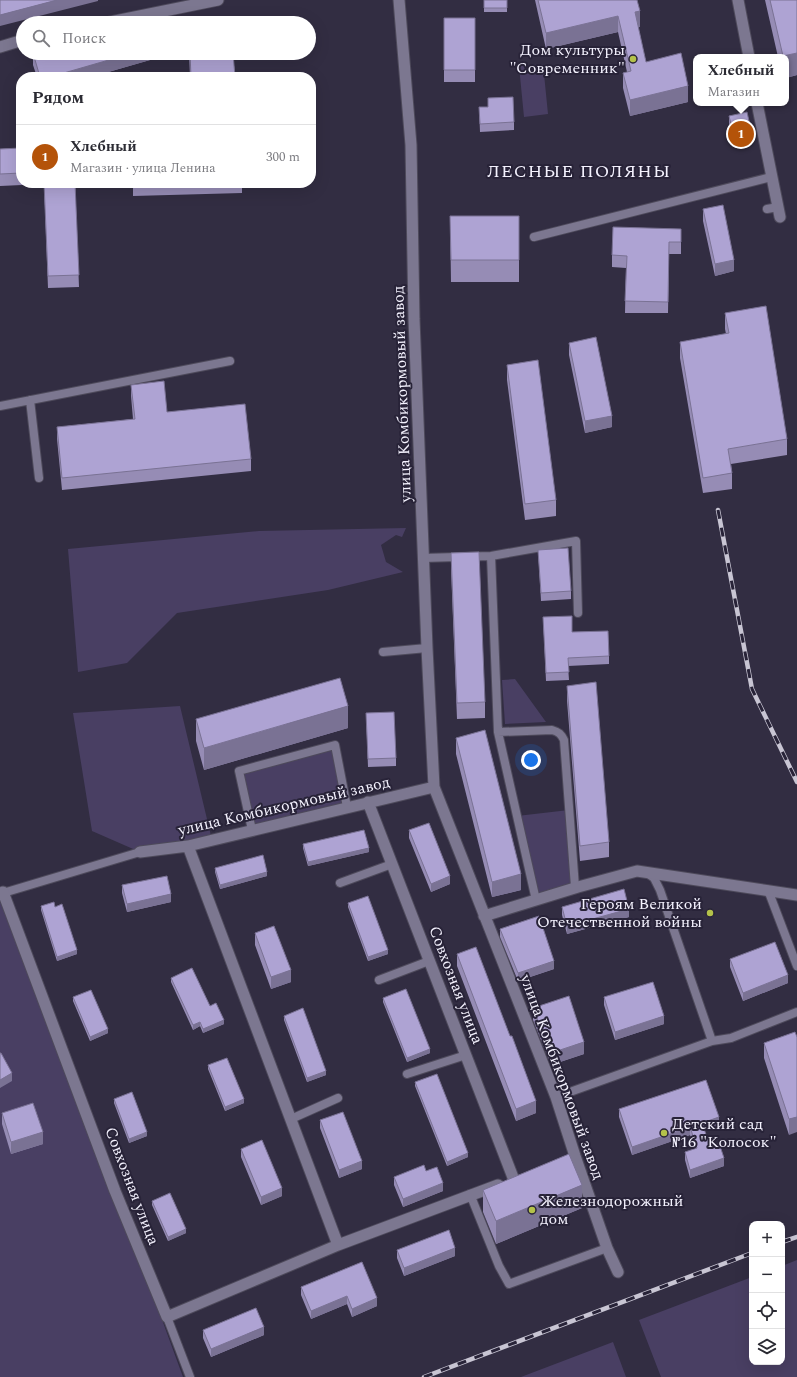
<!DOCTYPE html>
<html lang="ru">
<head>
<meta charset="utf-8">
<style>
  :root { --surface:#fff; --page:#f7f7f7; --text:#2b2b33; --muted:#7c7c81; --line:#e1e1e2; --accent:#b45309 }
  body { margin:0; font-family:Spectral,serif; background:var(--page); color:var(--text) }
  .controls { position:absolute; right:12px; bottom:12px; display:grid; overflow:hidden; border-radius:8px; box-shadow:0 4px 16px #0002 }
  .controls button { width:36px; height:36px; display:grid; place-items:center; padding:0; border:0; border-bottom:1px solid var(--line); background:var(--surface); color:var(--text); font:20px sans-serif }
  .you { position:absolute; left:531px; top:760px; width:14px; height:14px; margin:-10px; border:3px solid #fff; border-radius:50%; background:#1a73e8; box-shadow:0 0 0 6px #1a73e833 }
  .badge { display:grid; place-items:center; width:26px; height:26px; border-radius:50%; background:var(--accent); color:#fff; font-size:13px; font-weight:700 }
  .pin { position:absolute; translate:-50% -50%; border:2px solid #fff; box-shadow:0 1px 4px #0006 }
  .popup { position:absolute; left:693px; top:54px; width:96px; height:52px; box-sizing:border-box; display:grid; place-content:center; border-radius:8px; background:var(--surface); filter:drop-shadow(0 1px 3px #0005); font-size:13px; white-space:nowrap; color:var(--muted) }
  .popup b { font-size:15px; color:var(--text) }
  .popup::after { content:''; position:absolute; left:50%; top:100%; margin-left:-8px; border:8px solid transparent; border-top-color:var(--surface) }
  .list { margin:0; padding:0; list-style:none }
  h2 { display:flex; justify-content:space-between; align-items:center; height:52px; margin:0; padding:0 16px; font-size:17px }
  h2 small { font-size:13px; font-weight:400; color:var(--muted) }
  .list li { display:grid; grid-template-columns:26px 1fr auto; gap:12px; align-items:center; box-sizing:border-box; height:64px; padding:0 16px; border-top:1px solid var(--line) }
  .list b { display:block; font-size:15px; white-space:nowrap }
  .list p { margin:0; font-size:13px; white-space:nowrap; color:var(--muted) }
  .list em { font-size:13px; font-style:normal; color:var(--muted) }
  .icon { flex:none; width:22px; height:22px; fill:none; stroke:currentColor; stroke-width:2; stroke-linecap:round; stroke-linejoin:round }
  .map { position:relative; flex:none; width:797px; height:1377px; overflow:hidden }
  .search { position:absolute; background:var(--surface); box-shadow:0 4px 16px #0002; left:16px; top:16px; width:300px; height:44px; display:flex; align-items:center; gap:10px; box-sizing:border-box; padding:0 14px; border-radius:22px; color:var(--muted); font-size:15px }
  .panel { position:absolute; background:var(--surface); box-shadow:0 4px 16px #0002; left:16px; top:72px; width:300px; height:116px; border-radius:16px }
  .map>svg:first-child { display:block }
  .green { fill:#493f63 }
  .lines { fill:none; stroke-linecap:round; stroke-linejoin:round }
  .service-casing { stroke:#4e4a5b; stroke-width:10 }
  .minor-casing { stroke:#4e4a5b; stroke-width:13 }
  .service { stroke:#7c7790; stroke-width:8 }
  .minor { stroke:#7c7790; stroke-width:11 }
  .rail-casing { stroke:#c8c5d3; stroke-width:4.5 }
  .rail { stroke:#282338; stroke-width:3; stroke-dasharray:9; stroke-linecap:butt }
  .wall { fill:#968cb5 }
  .shaded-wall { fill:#7a7294 }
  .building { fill:#aea3d3; stroke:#7a7294 }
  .poi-dot { fill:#b4c24a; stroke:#282338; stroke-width:1.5 }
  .labels { text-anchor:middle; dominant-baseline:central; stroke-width:4; stroke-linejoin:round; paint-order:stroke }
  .poi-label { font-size:16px; fill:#f4f2fe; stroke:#282338; text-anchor:end }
  .street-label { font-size:16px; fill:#f4f2fe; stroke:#282338 }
  .quarter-label { font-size:18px; letter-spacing:1px; fill:#f4f2fe; stroke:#282338 }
</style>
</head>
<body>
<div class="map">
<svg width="797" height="1377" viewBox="0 0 797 1377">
  <rect width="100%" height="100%" fill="#322d42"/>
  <path class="green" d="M543,64L548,114L524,117L519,66Z
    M406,528L402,537L396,535L381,545L386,562L403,572L328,590L177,613L127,663L78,672L68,549L259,531Z
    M515,679L546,722L505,724L502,680Z
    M180,706L212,840L140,852L92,831L73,713Z
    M335,745L347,807L252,830L239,771Z
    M569,810L575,887L536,900L517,816Z
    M0,896L115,1191L183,1377H0Z
    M797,1260V1377H661L639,1320L752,1277V1362H782V1266Z
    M613,1342L626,1377H521Z"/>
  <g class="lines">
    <defs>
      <path id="service" d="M767,209L778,207
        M534,237L771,177
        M30,400L39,478
        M0,406L230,361
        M491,556L498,732L552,730C559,732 561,734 564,740L575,887
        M423,558L491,556L576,541L578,613
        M383,652L427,648
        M498,732L536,900
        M252,830L239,771L335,745L347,807
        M647,873L654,878L660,890L712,1041
        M340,883L392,864
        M768,890L797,966
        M0,894L140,852
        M379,980L429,961
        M407,1074L466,1055
        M556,1097L712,1041L731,1038L797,1012
        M291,1119L338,1098
        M470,1194L499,1266L509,1284L607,1248
        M167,1317L190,1377"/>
      <path id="minor" d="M399,0L411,145L414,319L427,648L434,787L556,1097L575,1156L607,1248L618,1272
        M738,0L749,57
        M105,23L218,0
        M0,47L23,40
        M757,103L780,217
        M368,802L514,1180
        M188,846L338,1245
        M140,852L188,846L434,787
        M3,892L115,1191L167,1317L338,1245L498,1185
        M484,916L578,887L637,871L797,895"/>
    </defs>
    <use href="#service" class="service-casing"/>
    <use href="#minor" class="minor-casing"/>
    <use href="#service" class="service"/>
    <use href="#minor" class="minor"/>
    <defs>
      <path id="rail" d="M718,510L752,689L797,782
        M782,1242L797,1237
        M424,1377L752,1253"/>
    </defs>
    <use href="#rail" class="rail-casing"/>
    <use href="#rail" class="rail"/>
  </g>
  <path class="wall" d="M484,0H507V12H484Z
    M535,0H637L640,27H638L646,62L688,102L630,116L623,88V73L627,72L618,32L546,49Z
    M765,0H797V75L786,78V57H778Z
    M444,18H475V82H444Z
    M33,53H157V58L91,77H37L33,65Z
    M189,53H233L235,77H190Z
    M488,98L514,122V130L480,132L479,107H488Z
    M729,116L752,143L735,148L729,124Z
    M21,148V183H75L79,287L48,288L44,184L0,186V149Z
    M133,183H242V193L133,196Z
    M703,209L734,271L715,276L703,221Z
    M450,216H519V282H451Z
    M681,229V254H669L668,313H625L626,268L612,267V255Z
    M725,313L787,439V455L731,464L732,473V489L703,493L680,358V342L726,334L725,329Z
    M569,343L612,427L585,433L569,355Z
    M507,365L556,500V516L525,520L507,380Z
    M131,385L167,412L251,459V471L62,490L57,439V427L133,419L131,396Z
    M538,550L571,591V599L541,601Z
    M451,553L485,702V718L457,719L451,569Z
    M543,617L609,656V664L568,666L569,680L546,681Z
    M567,686L609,842V857L580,861L567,701Z
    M366,713L396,758V766L368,767Z
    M196,719L348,728L204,770L196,741Z
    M456,738L521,890L492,897L456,754Z
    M409,830L450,884L431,892L409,838Z
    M303,844L369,852L308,866L303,848Z
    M215,868L267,876L220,889L215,872Z
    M122,885L171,902L127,912L122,893Z
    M348,903L388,954L368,961L348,907Z
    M41,906L55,907L77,954L57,961L41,910Z
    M562,907L629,917L567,934L562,915Z
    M500,929L554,969L518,981L500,937Z
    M255,933L291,982L271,989L255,945Z
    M457,954L536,1113L516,1121L457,966Z
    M730,959L788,983L743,1001L730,967Z
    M171,978L224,1024L203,1033L200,1026L193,1030L171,982Z
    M73,997L108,1033L90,1041L73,1001Z
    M604,997L664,1024L615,1040L604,1005Z
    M383,998L430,1053L407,1062L383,1002Z
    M533,1008L584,1054L551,1065L533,1020Z
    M284,1016L326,1075L307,1082L284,1020Z
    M795,1032L789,1135L764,1058V1043Z
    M208,1065L244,1103L225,1111L208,1069Z
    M415,1082L468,1157L447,1166L415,1086Z
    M114,1099L147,1136L129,1143L114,1103Z
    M619,1109L719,1125L704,1130L710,1146L724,1166L690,1178L685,1160V1152L695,1149L690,1135L632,1155L619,1117Z
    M2,1113L43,1144L11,1154L2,1124Z
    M320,1120L362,1169L339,1178L320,1128Z
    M241,1149L282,1196L261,1205L241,1157Z
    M426,1171L443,1191L403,1207L394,1185V1177Z
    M483,1190L582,1208L496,1244L483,1212Z
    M152,1201L186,1233L168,1241L152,1205Z
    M397,1250L455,1256L404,1276L397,1258Z
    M362,1262L377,1306L352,1317L347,1304L311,1319L301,1295V1287Z
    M203,1330L264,1335L211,1357L203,1338Z"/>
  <path class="shaded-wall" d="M57,0H98V1L0,26V15Z
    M640,11V27L635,28V12Z
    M618,16V32L546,49V33Z
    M133,53H157V58L91,77H50Z
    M797,53V75L786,78V57H783V56Z
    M688,86V102L630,116V100Z
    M752,135V143L735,148V140Z
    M734,260V271L715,276V264Z
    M612,416V427L585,433V421Z
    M348,706V728L204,770V748Z
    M369,848V852L308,866V862Z
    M267,872V876L220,889V885Z
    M521,874V890L492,897V882Z
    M450,876V884L431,892V884Z
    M171,894V902L127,912V904Z
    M629,909V917L567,934V926Z
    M77,950V954L57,961V957Z
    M388,950V954L368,961V957Z
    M554,961V969L518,981V973Z
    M291,970V982L271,989V977Z
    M788,975V983L743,1001V993Z
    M664,1016V1024L615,1040V1032Z
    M224,1020V1024L203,1033V1029Z
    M200,1022V1026L193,1030V1025Z
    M108,1029V1033L90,1041V1037Z
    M584,1042V1054L551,1065V1053Z
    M430,1049V1053L407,1062V1058Z
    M326,1071V1075L307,1082V1078Z
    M12,1073V1081L0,1088V1080Z
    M244,1099V1103L225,1111V1107Z
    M536,1101V1113L516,1121V1109Z
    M719,1117V1125L702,1131V1123Z
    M797,1117V1132L789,1135V1119Z
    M690,1127V1135L632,1155V1147Z
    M43,1132V1144L11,1154V1142Z
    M147,1132V1136L129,1143V1139Z
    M468,1153V1157L447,1166V1162Z
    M724,1158V1166L690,1178V1170Z
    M362,1161V1169L339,1178V1170Z
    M443,1183V1191L403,1207V1199Z
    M582,1185V1208L496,1244V1221Z
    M282,1188V1196L261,1205V1197Z
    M186,1229V1233L168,1241V1237Z
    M455,1248V1256L404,1276V1268Z
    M347,1296V1304L311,1319V1311Z
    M377,1298V1306L352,1317V1309Z
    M264,1327V1335L211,1357V1349Z"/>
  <path class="building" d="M0,0H57L0,15Z
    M484,0H507V8H484Z
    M538,0H637L640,11L635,12L646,62L681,53L688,86L630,100L623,73L631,71L618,16L546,33Z
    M770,0H797V53L783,56Z
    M148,17L150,23H128Z
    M444,18H475V70H444Z
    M33,53H133L50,77H40Z
    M190,53H233L235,77H191Z
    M513,97L514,122L480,124L479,107H488V98Z
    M747,112L752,135L735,140L729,116Z
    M21,148V173L0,174V149Z
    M44,183H75L79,275L48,276Z
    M133,183H168L133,184Z
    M723,205L734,260L715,264L703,209Z
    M450,216H519V260H451Z
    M613,227L681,229V242H669L668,302L625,301L627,256L612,255Z
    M766,306L787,439L728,449L732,473L703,478L680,342L729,333L725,313Z
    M596,337L612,416L585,421L569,343Z
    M538,360L556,500L525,504L507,365Z
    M164,381L167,412L245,404L251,459L62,478L57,427L135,419L131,385Z
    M568,548L571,591L541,593L538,550Z
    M479,552L485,702L457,703L451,553Z
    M572,616V632L608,631L609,656L568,658L569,672L546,673L543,617Z
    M340,678L348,706L204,748L196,719Z
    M596,682L609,842L580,846L567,686Z
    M394,712L396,758L368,759L366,713Z
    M485,730L521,874L492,882L456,738Z
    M429,823L450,876L431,884L409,830Z
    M364,830L369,848L308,862L303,844Z
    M263,855L267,872L220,885L215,868Z
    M167,876L171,894L127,904L122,885Z
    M624,889L629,909L567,926L562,907Z
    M368,896L388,950L368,957L348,903Z
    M54,902L55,907L62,904L77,950L57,957L41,906Z
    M539,916L554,961L518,973L500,929Z
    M274,926L291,970L271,977L255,933Z
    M775,942L788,975L743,993L730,959Z
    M476,947L510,1036H512L536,1101L516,1109L457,954Z
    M192,968L210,1006L216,1003L224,1020L203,1029L200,1022L193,1025L171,978Z
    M653,982L664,1016L615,1032L604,997Z
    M406,989L430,1049L407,1058L383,998Z
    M91,990L108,1029L90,1037L73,997Z
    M569,996L584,1042L551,1053L533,1008Z
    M303,1008L326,1071L307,1078L284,1016Z
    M795,1032L797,1037V1117L789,1119L764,1043Z
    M0,1053H1L12,1073L0,1080Z
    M227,1058L244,1099L225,1107L208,1065Z
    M437,1074L468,1153L447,1162L415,1082Z
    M706,1080L719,1117L702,1123L710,1146L719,1143L724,1158L690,1170L685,1152L697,1148L690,1127L632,1147L619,1109Z
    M132,1092L147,1132L129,1139L114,1099Z
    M33,1103L43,1132L11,1142L2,1113Z
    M343,1112L362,1161L339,1170L320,1120Z
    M262,1140L282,1188L261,1197L241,1149Z
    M569,1154L582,1185L496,1221L483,1190Z
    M424,1165L426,1171L437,1167L443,1183L403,1199L394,1177Z
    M170,1193L186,1229L168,1237L152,1201Z
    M449,1230L455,1248L404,1268L397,1250Z
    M362,1262L377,1298L352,1309L347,1296L311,1311L301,1287Z
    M256,1308L264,1327L211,1349L203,1330Z"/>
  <g class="poi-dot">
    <circle cx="633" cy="59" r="4"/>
    <circle cx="710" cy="913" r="4"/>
    <circle cx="664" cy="1133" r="4"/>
    <circle cx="532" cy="1210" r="4"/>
  </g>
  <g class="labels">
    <g class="poi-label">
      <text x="625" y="50">Дом культуры<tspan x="625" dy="18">"Современник"</tspan></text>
      <text x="702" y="904">Героям Великой<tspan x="702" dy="18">Отечественной войны</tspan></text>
      <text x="672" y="1124" text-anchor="start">Детский сад<tspan x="672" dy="18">№16 "Колосок"</tspan></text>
      <text x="540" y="1201" text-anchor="start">Железнодорожный<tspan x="540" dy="18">дом</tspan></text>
    </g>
    <g class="street-label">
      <text transform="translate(402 394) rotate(-92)">улица Комбикормовый завод</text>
      <text transform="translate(284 806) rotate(-13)">улица Комбикормовый завод</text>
      <text transform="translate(456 985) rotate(69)">Совхозная улица</text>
      <text transform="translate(562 1077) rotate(70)">улица Комбикормовый завод</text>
      <text transform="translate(132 1186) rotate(69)">Совхозная улица</text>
    </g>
    <g class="quarter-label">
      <text x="579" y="171">ЛЕСНЫЕ ПОЛЯНЫ</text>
    </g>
  </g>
</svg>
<div class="controls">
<button>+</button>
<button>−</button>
<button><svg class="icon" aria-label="locate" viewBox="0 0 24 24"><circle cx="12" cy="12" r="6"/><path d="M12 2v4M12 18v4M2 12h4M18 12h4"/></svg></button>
<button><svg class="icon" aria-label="layers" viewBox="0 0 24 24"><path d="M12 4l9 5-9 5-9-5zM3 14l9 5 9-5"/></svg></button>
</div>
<div class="you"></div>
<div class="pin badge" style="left:741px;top:134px">1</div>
<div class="popup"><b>Хлебный</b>Магазин</div>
<div class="search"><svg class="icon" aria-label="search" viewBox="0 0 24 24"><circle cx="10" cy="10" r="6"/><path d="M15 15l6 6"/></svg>Поиск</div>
<section class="panel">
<h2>Рядом<small></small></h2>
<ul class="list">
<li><span class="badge">1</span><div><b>Хлебный</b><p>Магазин · улица Ленина</p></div><em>300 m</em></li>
</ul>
</section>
</div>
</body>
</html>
